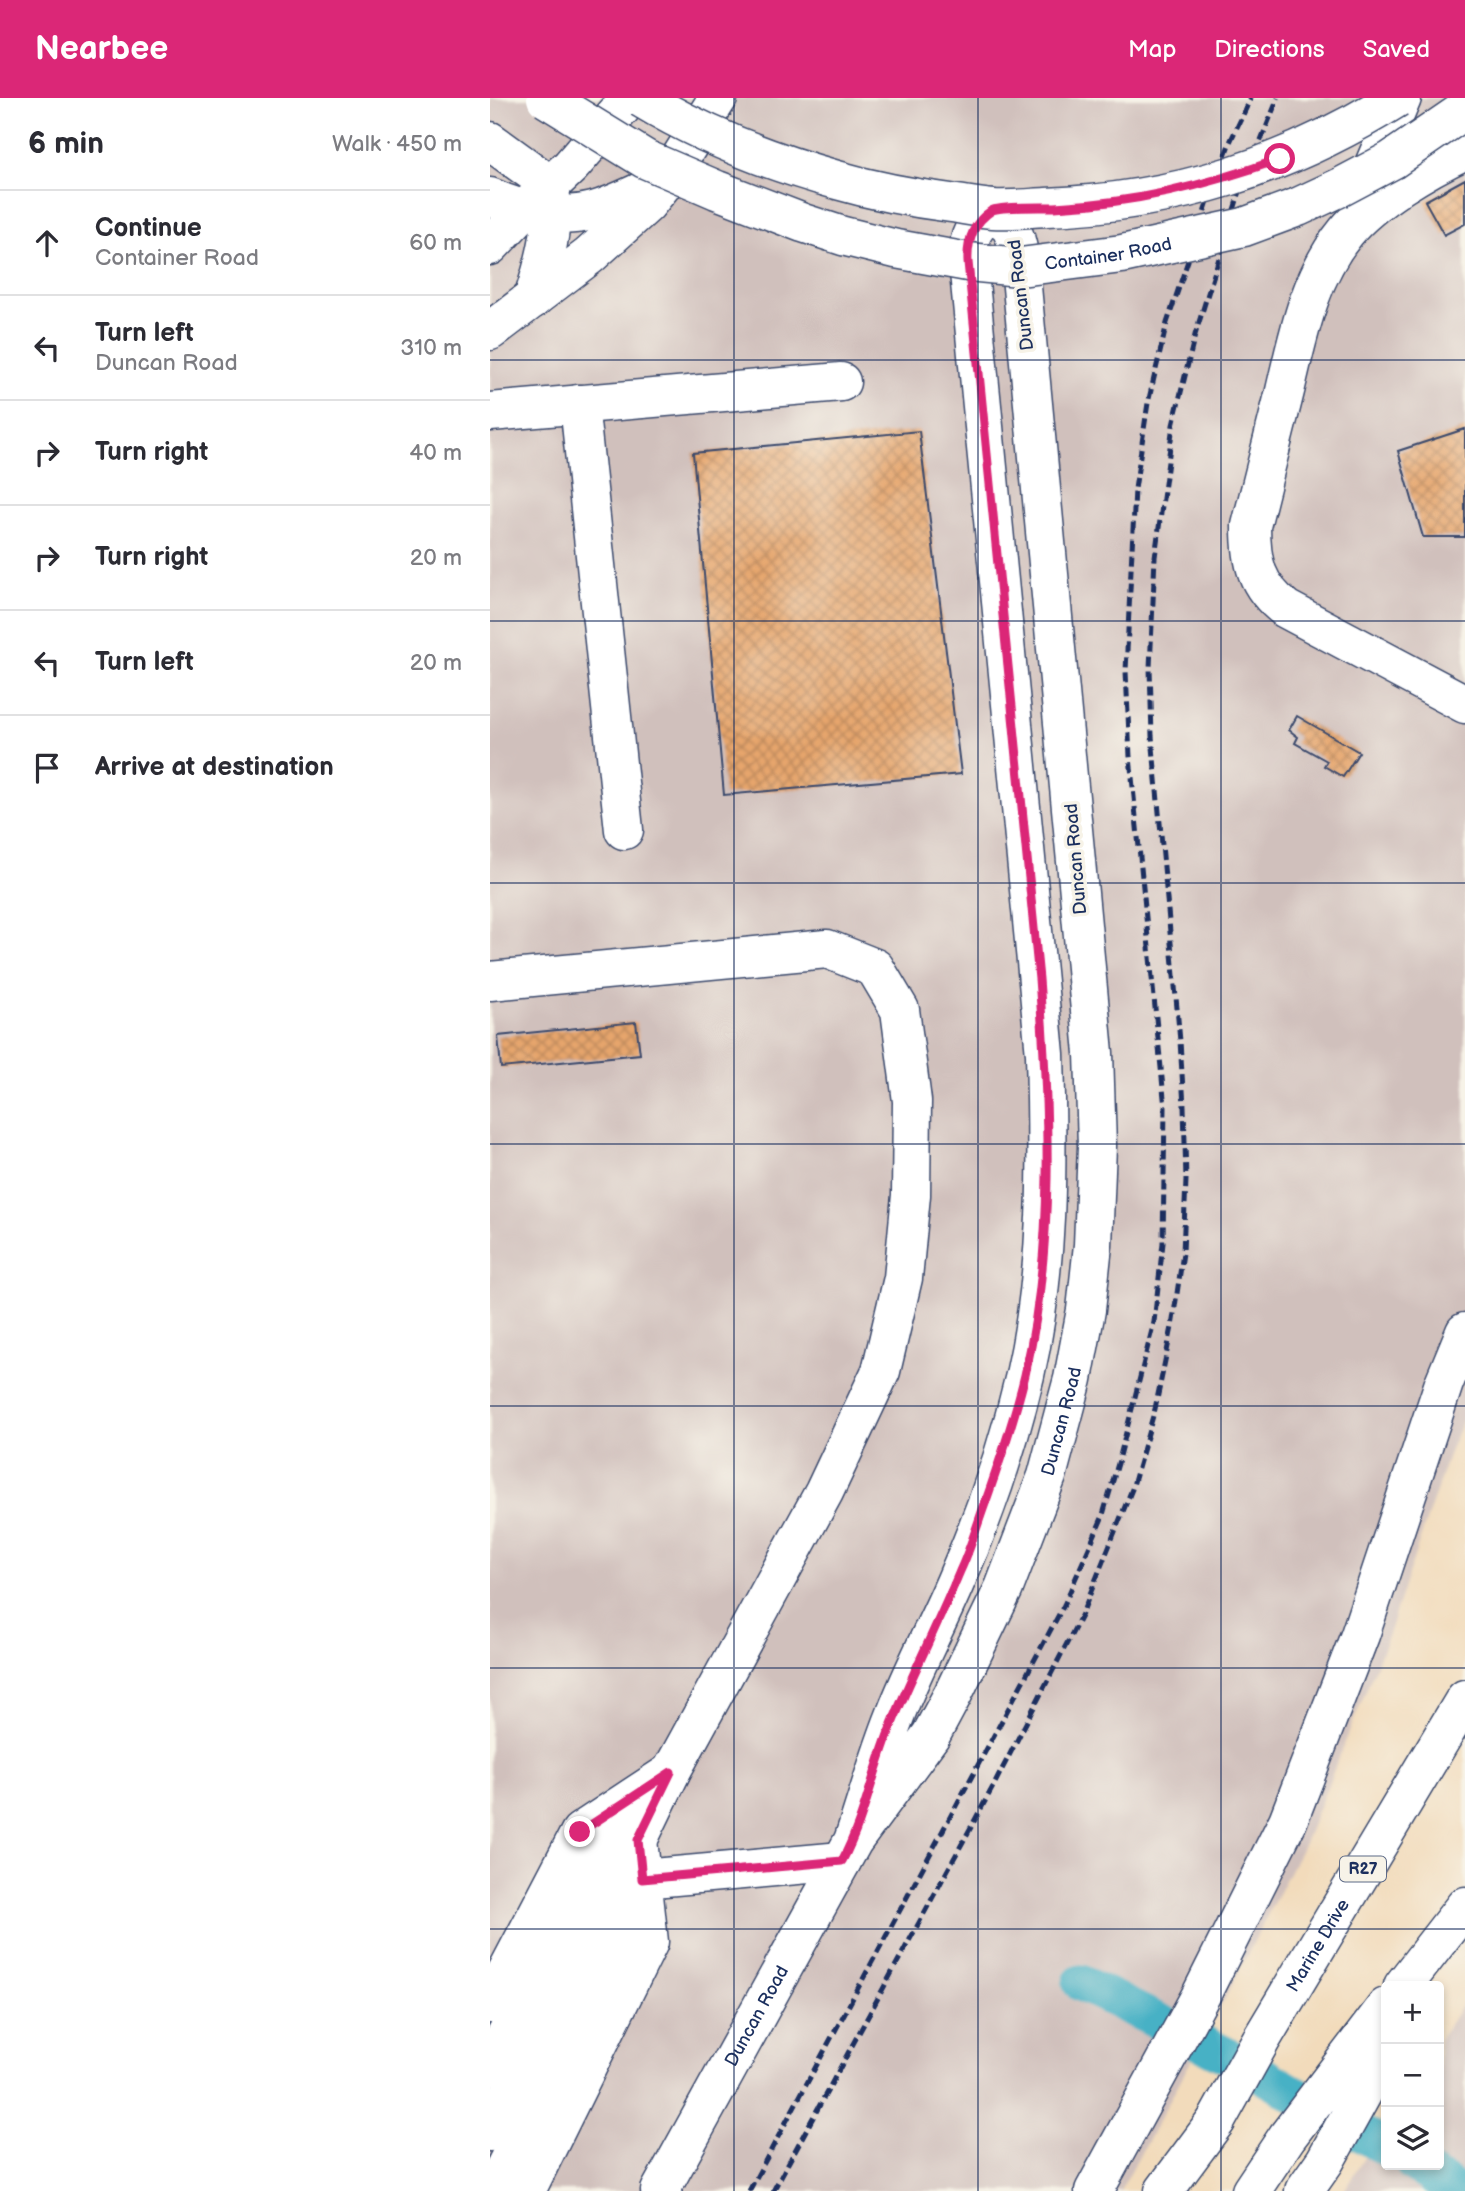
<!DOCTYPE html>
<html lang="en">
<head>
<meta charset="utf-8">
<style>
  :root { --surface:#fff; --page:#f2f2f3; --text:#2b2b33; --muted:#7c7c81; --line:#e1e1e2; --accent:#db2777 }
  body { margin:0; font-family:"Balsamiq Sans",sans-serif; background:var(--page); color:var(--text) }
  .controls { position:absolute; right:21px; bottom:21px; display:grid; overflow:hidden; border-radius:7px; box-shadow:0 4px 10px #0003 }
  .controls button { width:63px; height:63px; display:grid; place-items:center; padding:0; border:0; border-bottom:2px solid var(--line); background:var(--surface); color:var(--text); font:35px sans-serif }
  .stop { position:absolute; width:21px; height:21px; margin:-16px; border:5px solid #db2777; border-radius:50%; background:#fff }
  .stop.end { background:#db2777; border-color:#fff; box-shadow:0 2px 7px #0008 }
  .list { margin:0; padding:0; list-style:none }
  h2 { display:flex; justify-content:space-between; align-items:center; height:91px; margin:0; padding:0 28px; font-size:30px }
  h2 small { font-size:23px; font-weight:400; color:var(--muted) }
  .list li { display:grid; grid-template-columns:46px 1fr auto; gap:21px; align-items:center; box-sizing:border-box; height:105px; padding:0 28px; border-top:2px solid var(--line) }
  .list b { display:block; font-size:26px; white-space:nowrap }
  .list p { margin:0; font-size:23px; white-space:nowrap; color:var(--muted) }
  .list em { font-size:23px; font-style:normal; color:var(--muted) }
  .icon { flex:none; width:38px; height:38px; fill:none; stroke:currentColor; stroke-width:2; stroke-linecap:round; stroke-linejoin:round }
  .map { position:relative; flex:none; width:975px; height:2093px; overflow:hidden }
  header { display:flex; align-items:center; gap:42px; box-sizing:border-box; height:98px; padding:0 35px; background:var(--accent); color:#fff }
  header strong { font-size:33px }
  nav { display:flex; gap:38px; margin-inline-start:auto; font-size:24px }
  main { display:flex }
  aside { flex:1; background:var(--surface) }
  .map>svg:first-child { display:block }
  .industrial { fill:#d0c0bc }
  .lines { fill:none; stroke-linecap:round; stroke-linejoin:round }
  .canal { stroke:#46b1c5; stroke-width:37 }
  .building { fill:url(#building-cross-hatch) }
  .minor-casing { stroke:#3b496c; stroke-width:41 }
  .major-casing { stroke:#3b496c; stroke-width:41 }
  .highway-casing { stroke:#3b496c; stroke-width:41 }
  .minor { stroke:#fff; stroke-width:38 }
  .major { stroke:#fff; stroke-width:38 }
  .highway { stroke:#fff; stroke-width:38 }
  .rail { stroke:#1b2f5e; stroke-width:5; stroke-dasharray:10 5; stroke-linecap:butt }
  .minor-bridge-casing { stroke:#3b496c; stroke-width:41; stroke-linecap:butt }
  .minor-bridge { stroke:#fff; stroke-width:38 }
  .route { stroke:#db2777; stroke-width:9 }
  .grid { fill:none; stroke:#1b2f5e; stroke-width:2; stroke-opacity:0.55 }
  .labels { text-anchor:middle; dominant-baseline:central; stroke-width:7; stroke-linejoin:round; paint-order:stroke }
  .shield { fill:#f7f3e8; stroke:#5d6a87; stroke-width:2 }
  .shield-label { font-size:16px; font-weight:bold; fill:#1b2f5e }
  .street-label { font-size:18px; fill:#1b2f5e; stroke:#f7f3e8 }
</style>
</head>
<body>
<header>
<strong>Nearbee</strong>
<nav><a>Map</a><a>Directions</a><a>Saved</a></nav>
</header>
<main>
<aside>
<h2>6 min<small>Walk · 450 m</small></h2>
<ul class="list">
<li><svg class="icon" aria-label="ahead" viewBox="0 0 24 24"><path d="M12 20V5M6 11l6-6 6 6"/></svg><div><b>Continue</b><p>Container Road</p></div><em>60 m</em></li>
<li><svg class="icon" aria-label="left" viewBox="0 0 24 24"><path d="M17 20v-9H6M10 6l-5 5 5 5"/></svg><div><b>Turn left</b><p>Duncan Road</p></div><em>310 m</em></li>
<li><svg class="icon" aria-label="right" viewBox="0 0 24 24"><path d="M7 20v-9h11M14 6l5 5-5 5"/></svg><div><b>Turn right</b></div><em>40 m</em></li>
<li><svg class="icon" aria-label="right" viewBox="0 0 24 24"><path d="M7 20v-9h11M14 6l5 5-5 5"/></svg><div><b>Turn right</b></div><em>20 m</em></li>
<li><svg class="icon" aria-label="left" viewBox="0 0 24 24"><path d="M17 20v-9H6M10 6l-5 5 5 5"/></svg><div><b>Turn left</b></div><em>20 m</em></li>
<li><svg class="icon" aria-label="arrive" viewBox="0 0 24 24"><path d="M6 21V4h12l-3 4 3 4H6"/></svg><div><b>Arrive at destination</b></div></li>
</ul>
</aside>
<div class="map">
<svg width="975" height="2093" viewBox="0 0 975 2093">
  <defs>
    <pattern id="building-cross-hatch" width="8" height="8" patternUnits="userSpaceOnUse" patternTransform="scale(1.75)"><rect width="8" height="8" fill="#e6a56c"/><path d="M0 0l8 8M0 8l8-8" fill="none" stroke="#ba875c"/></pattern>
  </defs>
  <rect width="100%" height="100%" fill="#f7f3e8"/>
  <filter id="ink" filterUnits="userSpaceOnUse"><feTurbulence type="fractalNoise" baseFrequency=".0143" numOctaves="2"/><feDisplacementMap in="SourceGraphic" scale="14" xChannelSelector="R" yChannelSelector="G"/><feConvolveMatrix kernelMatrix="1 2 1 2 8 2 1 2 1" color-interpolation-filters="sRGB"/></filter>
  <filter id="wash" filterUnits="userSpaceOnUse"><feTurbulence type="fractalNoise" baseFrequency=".00686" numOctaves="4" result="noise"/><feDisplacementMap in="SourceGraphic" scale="28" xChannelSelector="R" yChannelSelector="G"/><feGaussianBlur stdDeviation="1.57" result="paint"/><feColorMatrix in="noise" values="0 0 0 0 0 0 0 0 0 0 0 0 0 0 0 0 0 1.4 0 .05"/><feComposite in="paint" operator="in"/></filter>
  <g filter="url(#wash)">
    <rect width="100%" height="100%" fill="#f2dbbb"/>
    <path class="industrial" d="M0,0H975V1317L961,1349L894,1548L815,1743L731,1908L630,2093H0Z
      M975,1902V2093H854L896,2023V2067H949V1942Z"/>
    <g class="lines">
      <path class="canal" d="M591,1885L756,1967L896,2050
        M924,2067L967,2093"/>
    </g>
    <g id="blocks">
      <path class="building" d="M975,81V126L954,137L935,103Z
        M975,331V439H933L908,353Z
        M429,333L471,676L234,697L203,355Z
        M807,618L869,654L853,679L834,668L837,663L805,645L808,639L799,632Z
        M146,924L150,956L11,970L8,938Z"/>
    </g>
  </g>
  <g filter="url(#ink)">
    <use href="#blocks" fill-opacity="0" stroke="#3b496c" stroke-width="2"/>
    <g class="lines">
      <defs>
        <g id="minor">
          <path d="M0,43L44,75L60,89C65,128 55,164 43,201"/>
          <path d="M975,52C937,70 883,101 856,134C819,179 808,238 795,293C784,338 772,383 761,428C761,464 766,488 796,511L975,606"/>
          <path d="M873,93L912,0"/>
          <path d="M0,99C31,113 69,122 103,113C122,108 141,98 159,90"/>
          <path d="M0,148L34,112L81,68L140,0"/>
          <path d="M0,233L99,158L157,106L177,81L228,0"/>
          <path d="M89,306L134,732"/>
          <path d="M0,314L351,284"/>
          <path d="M0,883L337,851L385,870L410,912L422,1003L421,1097L413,1180L391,1273L334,1394L181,1674L112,1817L0,2034"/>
          <path d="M152,1781L352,1763"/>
          <path d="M0,1906L90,1734L181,1674"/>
          <path d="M0,1969L135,1706"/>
          <path d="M3,2093L149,1804"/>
          <path d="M36,2093L159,1844L148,1742"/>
          <path id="s1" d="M170,2093L363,1743L441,1637L463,1596L514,1490L557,1378L583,1281L596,1212L603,1147L607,1048L604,955L529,157C526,136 520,124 503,111C484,128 477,137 478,164L555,956C558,1063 559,1172 535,1277C520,1341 496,1413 470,1473C450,1522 424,1568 405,1618C389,1658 377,1701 363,1743"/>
          <path d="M604,2093L711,1897L798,1723L870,1537L954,1285L975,1234"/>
        </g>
        <g id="major">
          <path id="s2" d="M726,2023L771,1942L975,1601"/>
        </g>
        <path id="highway" d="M913,1888L975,1808
          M674,2093L726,2023
          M761,2093L797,2039L896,1909
          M814,2093L835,2063L896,1953"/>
      </defs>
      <use href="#minor" class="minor-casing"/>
      <use href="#major" class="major-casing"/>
      <use href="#highway" class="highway-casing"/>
      <use href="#minor" class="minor"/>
      <use href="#major" class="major"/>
      <use href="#highway" class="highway"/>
      <path class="rail" d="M259,2093L574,1507L612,1420L629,1362L664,1224L673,1145L675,1010L640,659L636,573L645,391L658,305L677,225L717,106L740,44L761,0
        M283,2093L505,1685L592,1516L642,1391L665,1311L682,1229L693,1155L696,1082L694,1008L690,943L662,638L660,570L665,459L683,327L705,237L748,99L788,0"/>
      <defs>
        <g id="minor-bridge">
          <path id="s3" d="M56,0L155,61L227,92L313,125L353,138L406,151L478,164L530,169L632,156L754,129L808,109L851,89L902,62L975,12"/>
          <path d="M151,0C212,37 278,63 347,82C385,93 422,100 461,105C475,107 489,110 503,111C521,112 539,110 556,109C687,104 796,69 907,0"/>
        </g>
      </defs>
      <use href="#minor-bridge" class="minor-bridge-casing"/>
      <use href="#minor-bridge" class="minor-bridge"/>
    </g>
  </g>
  <g class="lines" filter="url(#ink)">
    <path class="route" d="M90,1734L181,1674L148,1742L152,1781L352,1763C377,1716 385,1662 407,1614C427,1567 450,1521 470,1473C479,1454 485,1434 492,1414C508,1369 524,1323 535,1277C565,1148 559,1012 549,881L478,164C477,143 483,125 501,113C509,108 552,109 565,109C645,105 715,88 790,61"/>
  </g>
  <path class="grid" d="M244,0V2093M488,0V2093M731,0V2093M0,262H975M0,523H975M0,785H975M0,1046H975M0,1308H975M0,1570H975M0,1831H975"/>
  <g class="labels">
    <rect class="shield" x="850" y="1758.5" width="46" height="25" rx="5"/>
    <g class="shield-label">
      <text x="873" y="1771">R27</text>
    </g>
    <g class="street-label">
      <text stroke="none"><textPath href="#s3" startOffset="598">Container Road</textPath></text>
      <text transform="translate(531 197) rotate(-97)">Duncan Road</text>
      <text transform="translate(586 761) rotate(-95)">Duncan Road</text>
      <text stroke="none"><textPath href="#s1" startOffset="872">Duncan Road</textPath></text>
      <text stroke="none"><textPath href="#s2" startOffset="203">Marine Drive</textPath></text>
      <text stroke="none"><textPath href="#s1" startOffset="200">Duncan Road</textPath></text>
    </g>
  </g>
</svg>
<div class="controls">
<button>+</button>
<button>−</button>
<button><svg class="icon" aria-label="layers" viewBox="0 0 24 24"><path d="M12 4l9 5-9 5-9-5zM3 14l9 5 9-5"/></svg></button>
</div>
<div class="stop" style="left:790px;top:61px"></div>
<div class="stop end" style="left:90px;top:1734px"></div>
</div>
</main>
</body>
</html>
